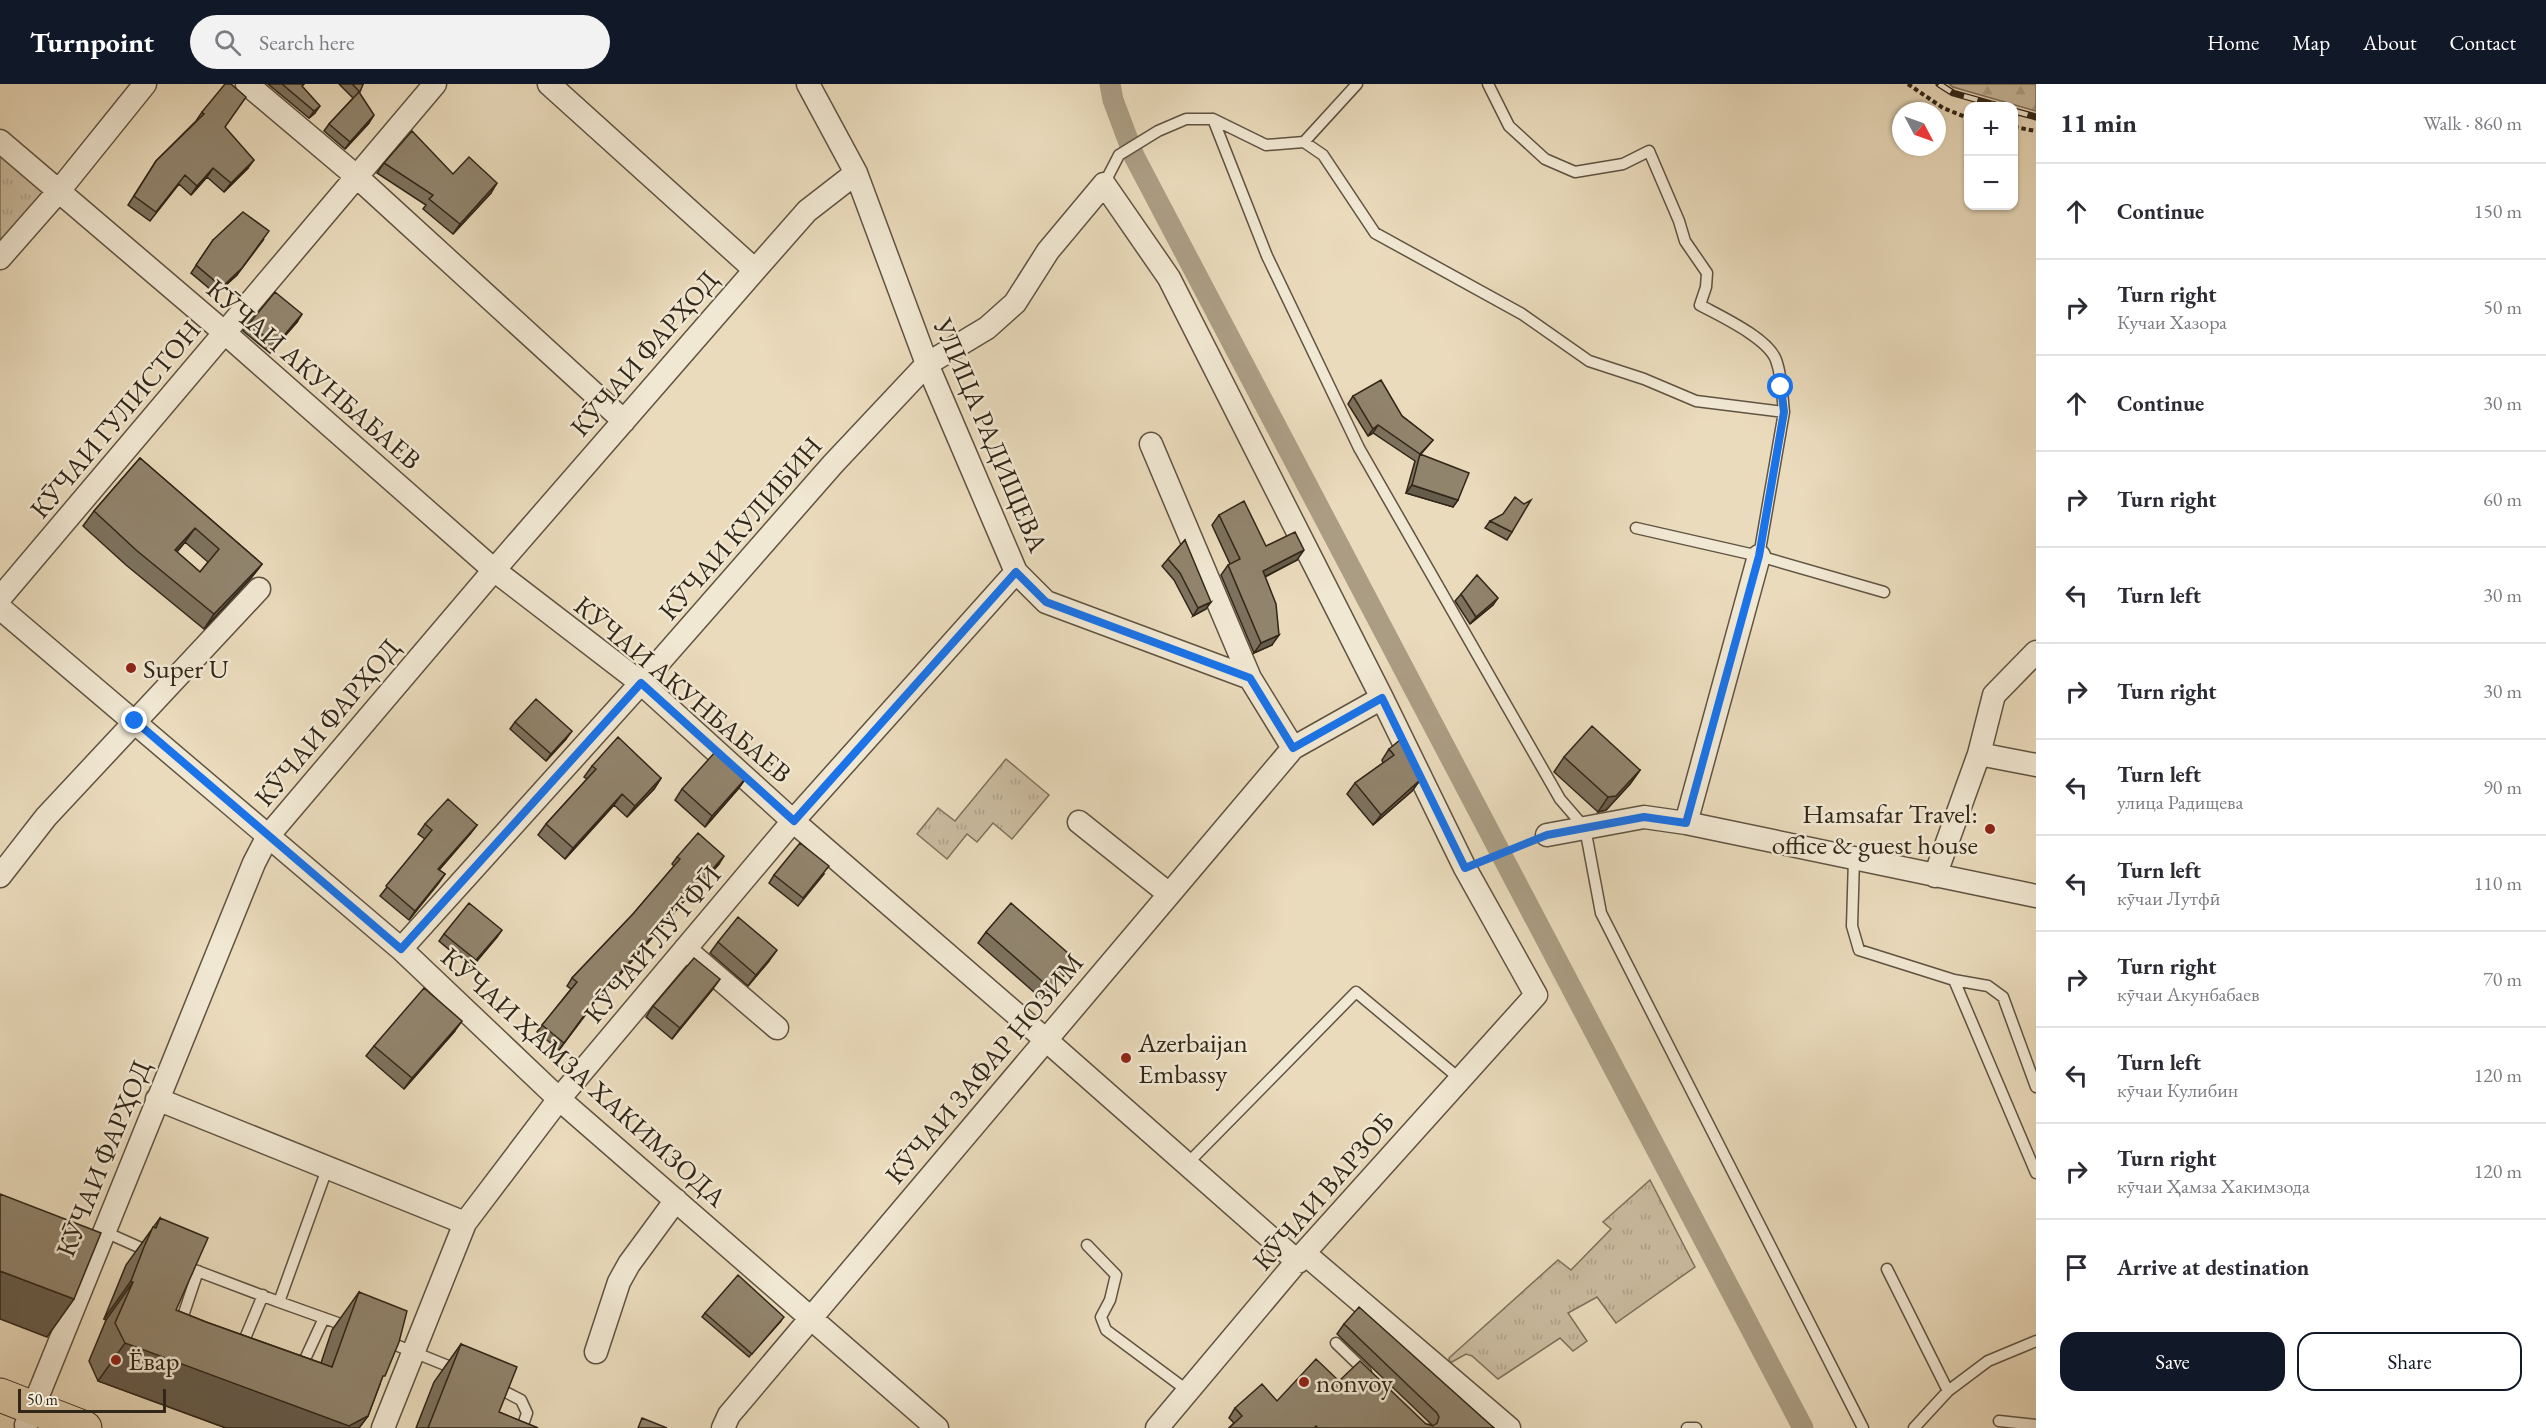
<!DOCTYPE html>
<html lang="en">
<head>
<meta charset="utf-8">
<style>
  :root { --surface:#fff; --page:#f2f2f3; --text:#2b2b33; --muted:#7c7c81; --line:#e1e1e2; --accent:#111827 }
  body { margin:0; font-family:"EB Garamond",serif; background:var(--page); color:var(--text) }
  .controls { position:absolute; right:18px; top:18px; display:grid; overflow:hidden; border-radius:12px; box-shadow:0 2px 4px #0004 }
  .controls button { width:54px; height:54px; display:grid; place-items:center; padding:0; border:0; border-bottom:2px solid var(--line); background:var(--surface); color:var(--text); font:30px sans-serif }
  .compass { position:absolute; left:1892px; top:18px; width:54px; height:54px; border-radius:50%; background:var(--surface); box-shadow:0 2px 4px #0004; rotate:131deg }
  .scale { position:absolute; left:18px; bottom:15px; width:148px; box-sizing:border-box; padding-left:6px; border:3px solid #312618; border-top:0; font-size:16px; line-height:21px; white-space:nowrap; color:#312618; -webkit-text-stroke:4px #f1e8d3; paint-order:stroke }
  .stop { position:absolute; width:18px; height:18px; margin:-14px; border:4px solid #1a73e8; border-radius:50%; background:#fff }
  .stop.end { background:#1a73e8; border-color:#fff; box-shadow:0 2px 6px #0008 }
  .list { margin:0; padding:0; list-style:none }
  h2 { display:flex; justify-content:space-between; align-items:center; height:78px; margin:0; padding:0 24px; font-size:26px }
  h2 small { font-size:20px; font-weight:400; color:var(--muted) }
  .list li { display:grid; grid-template-columns:39px 1fr auto; gap:18px; align-items:center; box-sizing:border-box; height:96px; padding:0 24px; border-top:2px solid var(--line) }
  .list b { display:block; font-size:22px; white-space:nowrap }
  .list p { margin:0; font-size:20px; white-space:nowrap; color:var(--muted) }
  .list em { font-size:20px; font-style:normal; color:var(--muted) }
  .actions { display:flex; gap:12px; padding:18px 24px }
  .actions a { flex:1; padding:14px 0; border:2px solid var(--accent); border-radius:18px; text-align:center; font-size:21px; color:var(--accent) }
  .actions .main { background:var(--accent); color:#fff }
  .icon { flex:none; width:33px; height:33px; fill:none; stroke:currentColor; stroke-width:2; stroke-linecap:round; stroke-linejoin:round }
  .map { position:relative; flex:none; width:2036px; height:1344px; overflow:hidden }
  header { display:flex; align-items:center; gap:36px; box-sizing:border-box; height:84px; padding:0 30px; background:var(--accent); color:#fff }
  header strong { font-size:28px }
  nav { display:flex; gap:33px; margin-inline-start:auto; font-size:21px }
  .search { width:420px; height:54px; background:var(--page); display:flex; align-items:center; gap:15px; box-sizing:border-box; padding:0 21px; border-radius:33px; color:var(--muted); font-size:22px }
  main { display:flex }
  aside { flex:1; background:var(--surface) }
  .map>svg:first-child { display:block }
  .grass { fill:url(#grass-tufts); stroke:#7e715c; stroke-width:1.5 }
  .forest { fill:url(#forest-firs); stroke:#7e715c; stroke-width:1.5 }
  .lines { fill:none; stroke-linecap:round; stroke-linejoin:round }
  .canal { stroke:#ab9d84; stroke-width:21 }
  .service-casing { stroke:#5f5341; stroke-width:13 }
  .minor-casing { stroke:#5f5341; stroke-width:25 }
  .trunk-casing { stroke:#312618; stroke-width:35 }
  .path { stroke:#312618; stroke-width:4; stroke-dasharray:4.5 3; stroke-linecap:butt }
  .service { stroke:#f1e8d3; stroke-width:10 }
  .minor { stroke:#f1e8d3; stroke-width:22 }
  .trunk { stroke:#eadbbc; stroke-width:33 }
  .rail-casing { stroke:#312618; stroke-width:7 }
  .rail { stroke:#f1e8d3; stroke-width:4.5; stroke-dasharray:14; stroke-linecap:butt }
  .wall { fill:#7d725e; stroke:#312618; stroke-width:1.5; fill-rule:evenodd }
  .shaded-wall { fill:#665c4c; stroke:#312618; stroke-width:1.5 }
  .building { fill:#91846d; stroke:#312618; stroke-width:1.5; fill-rule:evenodd }
  .route { stroke:#1a73e8; stroke-width:8 }
  .poi-dot { fill:#8f2418; stroke:#f1e8d3; stroke-width:2 }
  .labels { text-anchor:middle; dominant-baseline:central; stroke-width:5; stroke-linejoin:round; paint-order:stroke }
  .street-label { font-size:27px; fill:#312618; stroke:#f1e8d3 }
  .poi-label { font-size:27px; fill:#312618; stroke:#f1e8d3; text-anchor:start }
</style>
</head>
<body>
<header>
<strong>Turnpoint</strong>
<div class="search"><svg class="icon" aria-label="search" viewBox="0 0 24 24"><circle cx="10" cy="10" r="6"/><path d="M15 15l6 6"/></svg>Search here</div>
<nav><a>Home</a><a>Map</a><a>About</a><a>Contact</a></nav>
</header>
<main>
<div class="map">
<svg width="2036" height="1344" viewBox="0 0 2036 1344">
  <defs>
    <pattern id="grass-tufts" width="24" height="20" patternUnits="userSpaceOnUse" patternTransform="scale(1.5)"><rect width="24" height="20" fill="#cbbca0"/><path d="M3 7l-1-3M5 7V3M7 7l1-3M15 17l-1-3M17 17v-4M19 17l1-3" fill="none" stroke="#afa189"/></pattern>
    <pattern id="forest-firs" width="22" height="20" patternUnits="userSpaceOnUse" patternTransform="scale(1.5)"><rect width="22" height="20" fill="#cbbca0"/><path d="M5 1l3.5 6h-7zM16 11l3.5 6h-7z" fill="#afa189"/></pattern>
  </defs>
  <rect width="100%" height="100%" fill="#eadbbc"/>
  <filter id="stains"><feTurbulence type="fractalNoise" baseFrequency=".00333" numOctaves="4"/><feColorMatrix values="0 0 0 0 .2 0 0 0 0 .09 0 0 0 0 .02 0 0 0 .5 -.17"/></filter>
  <radialGradient id="worn" r=".72"><stop offset=".6" stop-color="#630" stop-opacity="0"/><stop offset="1" stop-color="#630" stop-opacity=".3"/></radialGradient>
  <path class="grass" d="M0,67L50,110L0,168Z
    M1006,675L1049,711L1012,755L993,739L977,758L967,750L947,775L917,750L938,724L955,737Z
    M1650,1096L1695,1183L1616,1239L1597,1213L1568,1229L1587,1257L1573,1267L1560,1254L1498,1295L1472,1272L1466,1270L1450,1279L1449,1274L1558,1176L1571,1186L1611,1145L1603,1138Z"/>
  <path class="forest" d="M1949,0H2036V27L1953,3Z"/>
  <g class="lines">
    <path class="canal" d="M1110,0L1113,16L1134,72L1803,1344"/>
    <defs>
      <path id="service" d="M1488,0L1509,42L1545,75L1575,88L1623,80L1649,67L1679,137L1685,157L1707,189L1706,203L1700,221C1720,232 1768,254 1776,276C1782,292 1782,311 1784,328
        M1213,35L1267,172L1359,364L1560,715L1585,744L1601,829L1863,1344
        M1304,58L1357,0
        M1104,100L1119,71L1158,47L1186,35H1213L1266,61L1304,58L1323,71L1375,149L1522,230L1589,277L1644,295L1696,317L1784,328L1759,472L1884,508
        M1636,444L1759,472
        M1854,775L1852,842L1859,866L1954,896L2036,1089
        M1954,896L1988,902L2003,913L2036,1003
        M1187,1080L1356,908L1460,995
        M327,1085L279,1218L349,1243
        M105,1148L150,1168
        M1087,1161L1116,1191L1110,1216L1101,1233L1106,1246L1188,1307
        M192,1185L279,1218
        M1887,1185L1948,1307
        M180,1241L198,1187
        M386,1257L458,1286
        M1336,1259L1366,1288
        M241,1264L263,1211
        M300,1286L324,1234
        M494,1302L521,1316L527,1329L522,1344
        M1999,1337L2036,1341
        M1687,1344H1696
        M1914,1344L1948,1307L1988,1277L2036,1257"/>
      <path id="minor" d="M247,0L356,92L624,337
        M549,0L755,186
        M808,0L856,89L927,280L1016,488L1046,518L1250,594
        M0,57L225,249L494,486L641,599L793,737L1046,956L1298,1178
        M0,174L58,108L145,0
        M1151,360L1250,594L1293,664
        M0,514L435,0
        M0,524L401,865L559,1015L937,1344
        M1979,670L2036,681
        M1079,738L1169,810
        M1686,739L1759,472
        M1547,751L1644,733L1686,739L2036,812
        M0,792L46,733L259,505
        M1935,792L1979,670L1994,611L2036,568
        M401,865L641,599L833,380L927,280L987,244L1015,219L1048,167L1104,100L1169,194L1382,614L1465,784L1536,911L1304,1169L1157,1344
        M685,865L777,944
        M157,1015L465,1139
        M1304,1169L1509,1344
        M596,1268L619,1198L629,1180L676,1116
        M26,1341L254,779L268,752L494,486L755,186L807,127L856,89
        M383,1344L465,1139L559,1015L793,737L1016,488
        M723,1344L729,1331L1293,664L1382,614"/>
      <path id="trunk" d="M0,1311L85,1344"/>
    </defs>
    <use href="#service" class="service-casing"/>
    <use href="#minor" class="minor-casing"/>
    <use href="#trunk" class="trunk-casing"/>
    <path class="path" d="M1908,0L1943,24L1968,34
      M2014,43L2036,47
      M1484,776L1530,758"/>
    <use href="#service" class="service"/>
    <use href="#minor" class="minor"/>
    <use href="#trunk" class="trunk"/>
    <defs>
      <path id="rail" d="M1939,0L1953,9L1999,22
        M2014,27L2036,33"/>
    </defs>
    <use href="#rail" class="rail-casing"/>
    <use href="#rail" class="rail"/>
  </g>
  <path class="wall" d="M268,0H304L302,2L315,29L309,34Z
    M339,0H363L359,9L369,39L345,65L324,47L329,40L353,14Z
    M202,28L225,43L248,84L224,108L207,93L191,111L179,100L150,137L128,121L156,77L196,37Z
    M384,79L453,90L491,109L453,150L423,125L426,121L377,89Z
    M213,156L237,191L216,210L191,189Z
    M297,238L270,269L243,247L249,240Z
    M1353,312L1402,332L1433,356L1421,370L1458,416L1453,423L1406,409L1415,377L1373,349L1368,352L1348,320Z
    M140,374L262,480L251,494L204,545L126,481L83,442L94,427ZM185,458L208,478L200,488L177,468Z
    M1219,431L1266,462L1297,476L1265,493L1272,561L1254,569L1221,491L1228,481L1230,480L1212,441Z
    M1490,437L1512,448L1507,456L1485,444Z
    M1185,456L1206,525L1193,532L1174,496L1162,482L1168,475Z
    M1461,510L1493,521L1470,540L1455,517Z
    M515,638L566,655L546,677L510,645Z
    M1389,665L1420,696L1412,707L1373,741L1347,710L1355,699L1383,679L1382,676Z
    M1564,673L1640,686L1630,700L1606,726L1598,728L1554,688Z
    M592,682L661,694L654,705L627,733L614,721L565,775L538,751L546,740L587,695L584,693Z
    M746,694L738,705L705,743L675,716L682,705Z
    M425,740L477,741L470,750L439,786L445,790L409,836L380,812L425,755L418,750Z
    M677,773L719,780L698,804L697,802L586,930L559,966L537,948L571,905L567,902L572,894L633,830L674,782L672,780Z
    M824,790L798,822L769,799L774,791Z
    M986,848L1068,887L1043,916L978,859Z
    M444,850L497,853L471,884L439,857Z
    M718,858L769,877L748,902L710,869Z
    M712,906L672,955L646,933L653,922Z
    M454,948L404,1005L366,972L374,962Z
    M160,1134L176,1226L206,1238L321,1279L332,1246L359,1208L380,1300L368,1332L359,1344H226L98,1297L89,1277L106,1236L104,1235L126,1181Z
    M705,1229L781,1237L749,1273L702,1233Z
    M1344,1240L1494,1344H1229L1234,1339L1229,1334L1235,1324L1277,1317L1339,1297L1426,1340L1432,1341L1430,1339L1337,1250Z
    M461,1260L499,1328L538,1344H416L434,1298Z"/>
  <path class="shaded-wall" d="M320,22L315,29L309,34L314,27Z
    M374,31L369,39L345,65L350,58Z
    M254,76L248,84L224,108L231,99Z
    M213,84L207,93L191,111L197,102Z
    M497,99L491,109L453,150L460,140Z
    M264,155L237,191L216,210L222,203Z
    M302,230L297,238L270,269L276,261Z
    M1378,341L1373,349L1368,352L1373,345Z
    M1412,401L1458,416L1453,423L1406,409Z
    M195,444L185,458L165,481L175,466Z
    M1304,466L1297,476L1256,497L1263,487Z
    M262,480L251,494L204,545L214,530Z
    M1498,514L1493,521L1470,540L1476,533Z
    M1211,518L1206,525L1193,532L1198,524Z
    M1279,551L1272,561L1254,569L1261,559Z
    M572,647L566,655L546,677L551,670Z
    M1640,686L1630,700L1606,726L1598,728L1608,713Z
    M661,694L654,705L627,733L635,722Z
    M746,694L738,705L705,743L712,732Z
    M1420,696L1412,707L1373,741L1381,731Z
    M622,710L614,721L565,775L573,764Z
    M477,741L470,750L432,794L438,785Z
    M724,772L719,780L698,804L703,796Z
    M445,790L438,800L409,836L415,827Z
    M702,795L697,802L586,930L559,966L591,922Z
    M502,846L497,853L471,884L476,876Z
    M777,866L769,877L748,902L756,891Z
    M1076,876L1068,887L1043,916L1051,905Z
    M720,895L712,906L672,955L680,944Z
    M462,937L454,948L404,1005L412,994Z
    M0,1187L74,1215L47,1253L0,1235Z
    M131,1197L133,1198L106,1236L104,1235Z
    M125,1259L368,1332L359,1344H226L98,1297Z"/>
  <path class="building" d="M225,0H231L246,13L225,43L254,76L231,99L213,84L197,102L185,91L156,128L134,112L156,77L204,30L202,28Z
    M282,0H304L302,2L320,22L314,27Z
    M352,0H363L360,8Z
    M359,8L374,31L350,58L329,40Z
    M412,47L453,90L469,73L497,99L460,140L429,115L433,111L384,79Z
    M243,128L269,147L242,184L222,203L196,181L213,156Z
    M275,208L302,230L276,261L249,240Z
    M1381,296L1402,332L1433,356L1420,370L1378,341L1373,345L1353,312Z
    M1420,370L1469,389L1458,416L1412,401Z
    M140,374L262,480L214,530L136,466L94,427ZM195,444L219,465L200,488L175,466Z
    M1515,413L1524,420L1531,416L1512,448L1490,437L1503,430Z
    M1244,417L1266,462L1295,448L1304,466L1263,487L1276,520L1279,551L1261,559L1228,481L1240,475L1219,431Z
    M1185,456L1211,518L1198,524L1180,489L1168,475Z
    M1477,491L1498,514L1476,533L1461,510Z
    M536,615L572,647L551,670L515,638Z
    M1592,642L1640,686L1616,712L1608,713L1564,673Z
    M618,653L661,694L635,722L622,710L573,764L546,740L596,685L592,682Z
    M1400,656L1420,696L1381,731L1355,699L1394,671L1389,665Z
    M716,667L746,694L712,732L682,705Z
    M448,715L477,741L438,785L445,790L415,827L386,802L432,746L425,740Z
    M698,749L724,772L703,796L702,795L591,922L564,959L542,941L577,898L572,894L633,830L680,775L677,773Z
    M800,759L829,782L803,814L774,791Z
    M469,819L502,846L476,876L444,850Z
    M1011,819L1076,876L1051,905L986,848Z
    M738,833L777,866L756,891L718,858Z
    M694,874L720,895L680,944L653,922Z
    M424,904L462,937L412,994L374,962Z
    M0,1110L101,1149L74,1215L0,1187Z
    M160,1134L208,1154L176,1226L206,1238L332,1283L359,1208L407,1227L399,1258L385,1292H383L368,1332L349,1342L125,1259L115,1239L133,1198L131,1197L144,1163L153,1143L156,1144Z
    M738,1191L784,1233L752,1270L705,1229Z
    M1359,1223L1494,1344H1318L1316,1342L1314,1344H1229L1242,1332L1235,1324L1262,1300L1277,1317L1316,1275L1339,1297L1360,1277L1426,1340L1433,1342L1437,1339L1439,1333L1437,1329L1344,1240Z
    M461,1260L517,1283L499,1328L538,1344H428Z
    M642,1334L667,1344H638Z"/>
  <g class="lines">
    <path class="route" d="M135,637L401,865L641,599L794,737L1016,488L1046,518L1250,594L1293,664L1382,614L1465,784L1547,751L1644,733L1686,739L1759,472L1784,328L1781,303"/>
  </g>
  <g class="poi-dot">
    <circle cx="131" cy="584" r="6"/>
    <circle cx="1990" cy="745" r="6"/>
    <circle cx="1126" cy="974" r="6"/>
    <circle cx="116" cy="1276" r="6"/>
    <circle cx="1304" cy="1298" r="6"/>
  </g>
  <g class="labels">
    <g class="street-label">
      <text transform="translate(644 269) rotate(-49)">КӮЧАИ ФАРҲОД</text>
      <text transform="translate(314 290) rotate(41)">КӮЧАИ АКУНБАБАЕВ</text>
      <text transform="translate(115 335) rotate(-50)">КӮЧАИ ГУЛИСТОН</text>
      <text transform="translate(991 351) rotate(67)">УЛИЦА РАДИЩЕВА</text>
      <text transform="translate(740 444) rotate(-49)">КӮЧАИ КУЛИБИН</text>
      <text transform="translate(683 605) rotate(40)">КӮЧАИ АКУНБАБАЕВ</text>
      <text transform="translate(327 638) rotate(-50)">КӮЧАИ ФАРҲОД</text>
      <text transform="translate(652 860) rotate(-50)">КӮЧАИ ЛУТФӢ</text>
      <text transform="translate(984 984) rotate(-50)">КӮЧАИ ЗАФАР НОЗИМ</text>
      <text transform="translate(584 993) rotate(42)">КӮЧАИ ҲАМЗА ХАКИМЗОДА</text>
      <text transform="translate(103 1074) rotate(-68)">КӮЧАИ ФАРҲОД</text>
      <text transform="translate(1323 1107) rotate(-49)">КӮЧАИ ВАРЗОБ</text>
    </g>
    <g class="poi-label">
      <text x="143" y="584">Super U</text>
      <text x="1978" y="729" text-anchor="end">Hamsafar Travel:<tspan x="1978" dy="31">office &amp; guest house</tspan></text>
      <text x="1138" y="958">Azerbaijan<tspan x="1138" dy="31">Embassy</tspan></text>
      <text x="128" y="1276">Ёвар</text>
      <text x="1316" y="1298">nonvoy</text>
    </g>
  </g>
  <rect width="100%" height="100%" filter="url(#stains)"/>
  <rect width="100%" height="100%" fill="url(#worn)"/>
</svg>
<div class="controls">
<button>+</button>
<button>−</button>
</div>
<svg class="compass" viewBox="-18 -18 36 36"><path d="M0-13l5 13h-10z" fill="#e53935"/><path d="M0 13l5-13h-10z" fill="#7c7c81"/></svg>
<div class="scale">50 m</div>
<div class="stop" style="left:1781px;top:303px"></div>
<div class="stop end" style="left:135px;top:637px"></div>
</div>
<aside>
<h2>11 min<small>Walk · 860 m</small></h2>
<ul class="list">
<li><svg class="icon" aria-label="ahead" viewBox="0 0 24 24"><path d="M12 20V5M6 11l6-6 6 6"/></svg><div><b>Continue</b></div><em>150 m</em></li>
<li><svg class="icon" aria-label="right" viewBox="0 0 24 24"><path d="M7 20v-9h11M14 6l5 5-5 5"/></svg><div><b>Turn right</b><p>Кучаи Хазора</p></div><em>50 m</em></li>
<li><svg class="icon" aria-label="ahead" viewBox="0 0 24 24"><path d="M12 20V5M6 11l6-6 6 6"/></svg><div><b>Continue</b></div><em>30 m</em></li>
<li><svg class="icon" aria-label="right" viewBox="0 0 24 24"><path d="M7 20v-9h11M14 6l5 5-5 5"/></svg><div><b>Turn right</b></div><em>60 m</em></li>
<li><svg class="icon" aria-label="left" viewBox="0 0 24 24"><path d="M17 20v-9H6M10 6l-5 5 5 5"/></svg><div><b>Turn left</b></div><em>30 m</em></li>
<li><svg class="icon" aria-label="right" viewBox="0 0 24 24"><path d="M7 20v-9h11M14 6l5 5-5 5"/></svg><div><b>Turn right</b></div><em>30 m</em></li>
<li><svg class="icon" aria-label="left" viewBox="0 0 24 24"><path d="M17 20v-9H6M10 6l-5 5 5 5"/></svg><div><b>Turn left</b><p>улица Радищева</p></div><em>90 m</em></li>
<li><svg class="icon" aria-label="left" viewBox="0 0 24 24"><path d="M17 20v-9H6M10 6l-5 5 5 5"/></svg><div><b>Turn left</b><p>кӯчаи Лутфӣ</p></div><em>110 m</em></li>
<li><svg class="icon" aria-label="right" viewBox="0 0 24 24"><path d="M7 20v-9h11M14 6l5 5-5 5"/></svg><div><b>Turn right</b><p>кӯчаи Акунбабаев</p></div><em>70 m</em></li>
<li><svg class="icon" aria-label="left" viewBox="0 0 24 24"><path d="M17 20v-9H6M10 6l-5 5 5 5"/></svg><div><b>Turn left</b><p>кӯчаи Кулибин</p></div><em>120 m</em></li>
<li><svg class="icon" aria-label="right" viewBox="0 0 24 24"><path d="M7 20v-9h11M14 6l5 5-5 5"/></svg><div><b>Turn right</b><p>кӯчаи Ҳамза Хакимзода</p></div><em>120 m</em></li>
<li><svg class="icon" aria-label="arrive" viewBox="0 0 24 24"><path d="M6 21V4h12l-3 4 3 4H6"/></svg><div><b>Arrive at destination</b></div></li>
</ul>
<div class="actions"><a class="main">Save</a><a>Share</a></div>
</aside>
</main>
</body>
</html>
